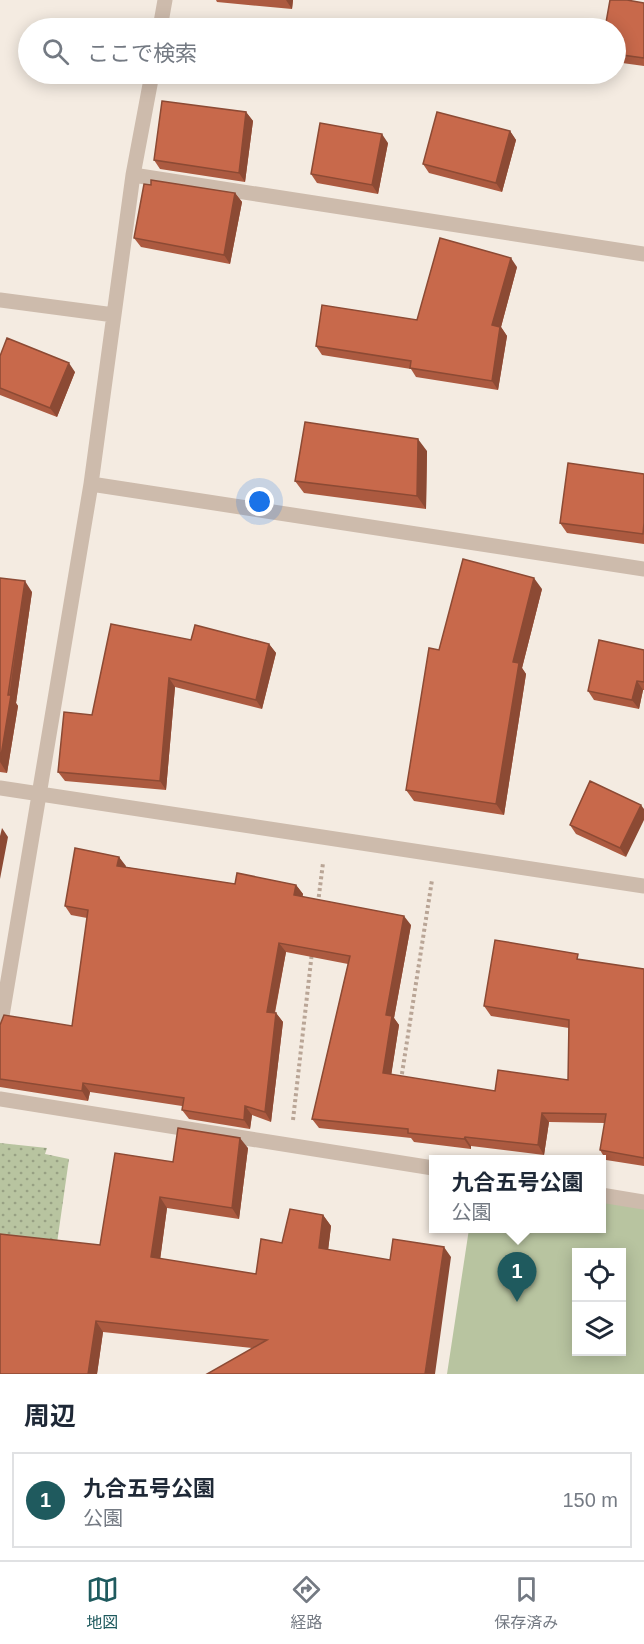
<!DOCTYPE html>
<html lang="ja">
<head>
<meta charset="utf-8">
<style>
  :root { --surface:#fff; --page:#f2f2f3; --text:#1f2937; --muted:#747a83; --line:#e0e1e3; --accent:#1f5a5e }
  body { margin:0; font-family:Arial,"Noto Sans JP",sans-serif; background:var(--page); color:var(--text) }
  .controls { position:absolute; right:18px; bottom:18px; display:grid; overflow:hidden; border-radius:0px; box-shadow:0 3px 15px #0003 }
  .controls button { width:54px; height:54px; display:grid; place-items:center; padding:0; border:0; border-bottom:2px solid var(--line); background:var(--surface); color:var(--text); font:30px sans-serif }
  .you { position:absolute; left:260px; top:502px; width:21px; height:21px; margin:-15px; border:4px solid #fff; border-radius:50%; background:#1a73e8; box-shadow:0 0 0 9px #1a73e833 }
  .badge { display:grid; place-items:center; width:39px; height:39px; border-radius:50%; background:var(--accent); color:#fff; font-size:20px; font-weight:700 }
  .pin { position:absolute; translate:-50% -50px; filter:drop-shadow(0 2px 3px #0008) }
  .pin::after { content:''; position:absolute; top:32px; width:21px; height:18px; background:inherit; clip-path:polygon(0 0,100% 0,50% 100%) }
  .popup { position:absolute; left:429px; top:1155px; width:177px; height:78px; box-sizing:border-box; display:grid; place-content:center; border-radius:0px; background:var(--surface); filter:drop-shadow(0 2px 4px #0005); font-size:20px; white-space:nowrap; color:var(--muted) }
  .popup b { font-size:22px; color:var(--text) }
  .popup::after { content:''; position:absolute; left:50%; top:100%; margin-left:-12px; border:12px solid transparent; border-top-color:var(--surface) }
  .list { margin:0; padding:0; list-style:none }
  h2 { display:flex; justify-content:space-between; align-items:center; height:78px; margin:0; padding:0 24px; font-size:26px }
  h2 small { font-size:20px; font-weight:400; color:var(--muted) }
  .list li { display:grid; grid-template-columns:39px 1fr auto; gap:18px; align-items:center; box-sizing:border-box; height:96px; margin:0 12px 12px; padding:0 12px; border:2px solid var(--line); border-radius:0px }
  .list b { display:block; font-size:22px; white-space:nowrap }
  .list p { margin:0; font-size:20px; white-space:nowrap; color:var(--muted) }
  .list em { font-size:20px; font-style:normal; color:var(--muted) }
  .icon { flex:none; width:33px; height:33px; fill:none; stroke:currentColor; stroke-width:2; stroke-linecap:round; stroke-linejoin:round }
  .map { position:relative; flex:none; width:644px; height:1374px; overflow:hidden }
  .search { position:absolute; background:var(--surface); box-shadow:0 3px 15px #0003; left:18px; right:18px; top:18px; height:66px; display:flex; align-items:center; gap:15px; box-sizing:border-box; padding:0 21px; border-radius:33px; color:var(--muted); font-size:22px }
  .sheet { height:186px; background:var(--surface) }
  nav { display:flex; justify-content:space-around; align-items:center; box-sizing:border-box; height:84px; border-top:2px solid var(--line); background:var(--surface); font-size:16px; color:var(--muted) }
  nav a { display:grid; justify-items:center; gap:3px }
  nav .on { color:var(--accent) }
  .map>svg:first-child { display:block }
  .green { fill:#b8c4a0; fill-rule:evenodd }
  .garden { fill:url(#garden-dots) }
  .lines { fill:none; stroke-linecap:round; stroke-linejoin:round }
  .path { stroke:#b9a596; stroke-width:4; stroke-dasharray:3 3; stroke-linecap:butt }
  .street { stroke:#cdbbac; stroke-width:15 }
  .wall { fill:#ac5a40 }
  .shaded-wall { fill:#8c4a34 }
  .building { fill:#c8694b; stroke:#8c4a34; stroke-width:1.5 }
</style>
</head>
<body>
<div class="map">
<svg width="644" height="1374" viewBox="0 0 644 1374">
  <defs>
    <pattern id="garden-dots" width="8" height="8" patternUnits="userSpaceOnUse" patternTransform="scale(1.5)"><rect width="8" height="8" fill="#b8c4a0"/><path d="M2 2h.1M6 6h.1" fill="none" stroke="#97a083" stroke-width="1.8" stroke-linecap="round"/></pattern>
  </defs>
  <rect width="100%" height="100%" fill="#f4ebe1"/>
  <path class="green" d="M601,1195L644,1202V1374H447L469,1229L601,1228ZM576,1252H622V1352H576Z"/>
  <path class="garden" d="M0,1143L47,1148L45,1154L69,1159L56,1250L0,1244Z"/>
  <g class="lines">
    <path class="path" d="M318,903L323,863
      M401,1080L432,880
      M293,1120L312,952"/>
    <path class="street" d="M160,28L165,0
      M133,175L644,254
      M0,300L114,315
      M91,484L644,569
      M0,788L644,886
      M0,1028L91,484L133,175L152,74
      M0,1099L433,1168
      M601,1195L644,1202"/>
  </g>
  <path class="wall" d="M216,0H293L292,9L217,2Z
    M644,3V66L615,62V28Z
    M246,112L253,121L245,182L160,169L154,160Z
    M510,131L516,140L502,192L429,173L423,164Z
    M388,143L378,194L317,183L311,174Z
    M235,193L242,202L230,264L141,247L134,238Z
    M517,267L501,327L507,336L498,390L416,377L411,369L322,355L316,346L417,320Z
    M0,356L75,372L57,417L0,395Z
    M427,451L426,509L304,493L295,481Z
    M644,474V544L567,533L560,523Z
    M0,578L32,592L16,703L18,706L7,773L0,772Z
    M542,589L522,668L526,674L504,815L414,801L406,790L439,650Z
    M191,640L269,644L276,653L262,709L175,687L166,790L65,781L58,772L92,715Z
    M644,650V690H643L639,709L594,700L588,691Z
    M590,781L626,857L576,834L570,825Z
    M119,857L125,867L235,884L296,885L303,894L302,897L411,925L394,1018L399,1025L391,1075L495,1091L568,1080L569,1028L491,1016L484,1006L583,960L644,969V1166L606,1160L600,1150L605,1123L549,1122L544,1155L471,1146V1149L414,1142L411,1138L319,1128L312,1119L348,964L286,952L275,1013H276L283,1022L271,1122L252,1115L250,1129L189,1119L182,1110V1106L90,1092L88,1101L0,1087V1025L72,1026L87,918L71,915L65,906Z
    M248,1148L239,1219L167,1208L160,1259L256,1274L282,1243L323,1215L331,1226L328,1250L390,1260L451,1257L252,1348L103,1332L97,1374H0L100,1245L173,1162Z"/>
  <path class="shaded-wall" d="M286,0H293L292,9Z
    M246,112L253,121L245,182L239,173Z
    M510,131L516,140L502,192L496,183Z
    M382,134L388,143L378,194L372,185Z
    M235,193L242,202L230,264L224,255Z
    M511,258L517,267L501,327L507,336L498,390L492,381V325Z
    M69,363L75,372L57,417L50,408Z
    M418,439L427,451L426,509L417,496Z
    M534,578L542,589L522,668L526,674L504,815L496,804L513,662Z
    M25,581L32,592L16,703L18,706L7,773L0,762Z
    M269,644L276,653L262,709L256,700Z
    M169,678L175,687L166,790L160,781Z
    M637,681L643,690L639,709L632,700Z
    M641,805L644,809V820L626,857L620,848Z
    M2,828L8,837L0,879V836Z
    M119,857L126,866L124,875L117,866Z
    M296,885L303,894L301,905L294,895Z
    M404,916L411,925L394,1018L399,1025L390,1083L383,1073L386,1015Z
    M279,943L286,952L273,1021L267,1012Z
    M276,1013L283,1022L271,1122L265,1112Z
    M83,1083L90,1092L88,1101L82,1091Z
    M245,1106L252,1115L250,1129L244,1120Z
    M542,1113L549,1122L544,1155L538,1145Z
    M465,1137L471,1146V1149L464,1139Z
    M240,1138L248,1148L239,1219L232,1208Z
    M160,1197L167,1208L159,1268L151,1257Z
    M323,1215L331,1226L327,1259L319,1248Z
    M444,1247L451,1257L435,1374H425Z
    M96,1321L103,1332L97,1374H88Z"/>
  <path class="building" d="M610,0H627L644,3V58L615,54V28H605Z
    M162,101L246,112L239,173L154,160Z
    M437,112L510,131L496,183L423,164Z
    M320,123L382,134L372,185L311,174Z
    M151,180L235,193L224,255L134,238L144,184L151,185Z
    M440,238L511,258L492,325L500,327L492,381L410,368L411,361L316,346L322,305L417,320Z
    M7,338L69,363L50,408L0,388V356Z
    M305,422L418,439L417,496L295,481Z
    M568,463L644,474V523L643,534L560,523Z
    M463,559L534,578L513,662L519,663L496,804L406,790L429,648L439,650Z
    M0,578L25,581L8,695H11L0,762Z
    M111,624L191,640L195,625L269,644L256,700L169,678L160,781L58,772L64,712L92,715Z
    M599,640L644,650V682L637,681L632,700L588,691Z
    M590,781L641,805L620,848L570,825Z
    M75,848L119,857L117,866L235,884L237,873L296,885L294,895L404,916L386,1015L392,1016L383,1073L495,1091L498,1070L568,1080L569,1020L484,1006L495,940L578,954L577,959L644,969V1158L600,1150L606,1114L542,1113L538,1145L465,1137L464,1139L408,1133V1129L312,1119L350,956L279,943L267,1012L276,1013L265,1112L245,1106L244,1120L182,1110L184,1098L83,1083L82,1091L0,1079V1025L4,1015L72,1026L88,910L65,906Z
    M178,1128L240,1138L232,1208L160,1197L151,1257L256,1274L261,1239L282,1243L290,1209L323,1215L319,1248L390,1260L393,1239L444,1247L425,1374H207L267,1340L96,1321L88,1374H0V1234L100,1245L115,1153L173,1162Z"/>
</svg>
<div class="controls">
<button><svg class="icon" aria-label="locate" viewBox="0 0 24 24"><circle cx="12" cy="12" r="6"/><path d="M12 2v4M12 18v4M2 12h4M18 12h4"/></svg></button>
<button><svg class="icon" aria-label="layers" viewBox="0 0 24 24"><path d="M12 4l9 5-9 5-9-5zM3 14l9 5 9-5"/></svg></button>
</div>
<div class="you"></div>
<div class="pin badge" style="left:517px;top:1302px">1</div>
<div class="popup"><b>九合五号公園</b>公園</div>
<div class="search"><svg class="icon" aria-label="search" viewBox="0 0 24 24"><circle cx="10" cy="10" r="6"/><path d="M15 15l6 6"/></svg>ここで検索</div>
</div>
<section class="sheet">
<h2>周辺<small></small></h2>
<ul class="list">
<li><span class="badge">1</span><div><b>九合五号公園</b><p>公園</p></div><em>150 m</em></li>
</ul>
</section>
<nav>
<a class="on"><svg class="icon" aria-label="map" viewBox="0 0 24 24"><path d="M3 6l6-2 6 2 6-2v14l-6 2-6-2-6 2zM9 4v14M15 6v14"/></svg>地図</a>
<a><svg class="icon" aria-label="directions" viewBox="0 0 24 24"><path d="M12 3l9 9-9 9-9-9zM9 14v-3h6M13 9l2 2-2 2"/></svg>経路</a>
<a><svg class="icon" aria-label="saved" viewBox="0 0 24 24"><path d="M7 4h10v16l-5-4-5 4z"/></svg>保存済み</a>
</nav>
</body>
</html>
